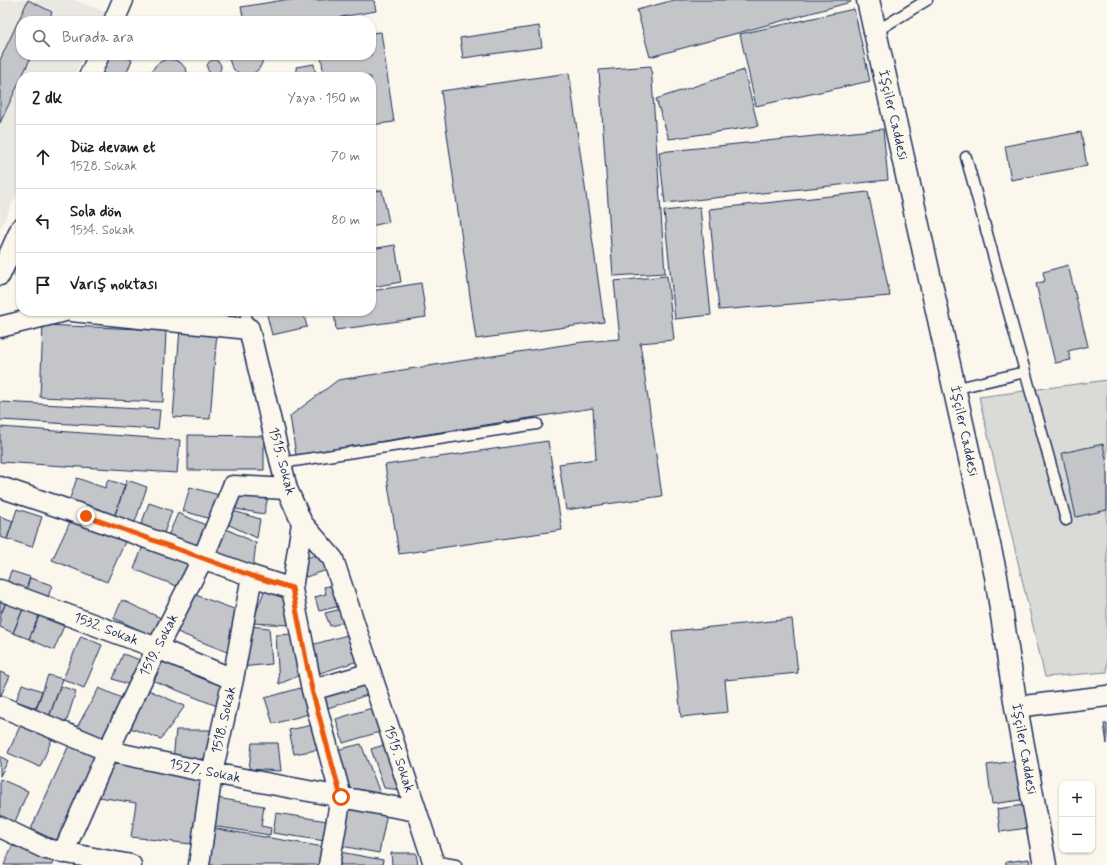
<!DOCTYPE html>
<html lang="tr">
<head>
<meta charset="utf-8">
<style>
  :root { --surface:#fff; --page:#f6f6f6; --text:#202124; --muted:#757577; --line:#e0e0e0 }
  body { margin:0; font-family:Mynerve,sans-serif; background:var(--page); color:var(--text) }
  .controls { position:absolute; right:12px; bottom:12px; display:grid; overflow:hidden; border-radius:8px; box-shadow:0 1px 3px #0004 }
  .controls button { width:36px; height:36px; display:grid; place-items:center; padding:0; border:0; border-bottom:1px solid var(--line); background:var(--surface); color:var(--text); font:20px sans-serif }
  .stop { position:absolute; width:12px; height:12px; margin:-9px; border:3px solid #ea580c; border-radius:50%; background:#fff }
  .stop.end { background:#ea580c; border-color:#fff; box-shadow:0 1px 4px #0008 }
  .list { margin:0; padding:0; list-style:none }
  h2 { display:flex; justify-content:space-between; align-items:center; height:52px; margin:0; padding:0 16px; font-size:17px }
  h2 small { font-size:13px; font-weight:400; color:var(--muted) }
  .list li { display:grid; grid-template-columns:26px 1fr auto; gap:12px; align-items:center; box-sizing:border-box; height:64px; padding:0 16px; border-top:1px solid var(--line) }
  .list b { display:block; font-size:15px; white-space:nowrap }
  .list p { margin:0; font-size:13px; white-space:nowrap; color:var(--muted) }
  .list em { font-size:13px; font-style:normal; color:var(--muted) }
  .icon { flex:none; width:22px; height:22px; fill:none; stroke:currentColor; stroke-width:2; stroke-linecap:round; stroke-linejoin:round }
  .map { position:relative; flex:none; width:1107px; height:865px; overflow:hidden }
  .search { position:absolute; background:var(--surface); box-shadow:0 1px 3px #0004; left:16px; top:16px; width:360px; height:44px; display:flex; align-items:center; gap:10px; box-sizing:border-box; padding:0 14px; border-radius:16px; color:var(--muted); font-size:15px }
  .panel { position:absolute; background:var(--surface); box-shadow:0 1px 3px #0004; left:16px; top:72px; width:360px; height:244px; border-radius:16px }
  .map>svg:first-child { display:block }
  .built { fill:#eae8e2 }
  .green { fill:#dadad7; stroke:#7a849a }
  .building { fill:#c3c5c9; stroke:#1b2f5e }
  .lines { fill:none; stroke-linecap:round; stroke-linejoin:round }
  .lane-casing { stroke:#1b2f5e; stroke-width:13 }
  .street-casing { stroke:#1b2f5e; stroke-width:23 }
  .secondary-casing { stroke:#1b2f5e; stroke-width:25 }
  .lane { stroke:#fbf7ec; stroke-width:10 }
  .street { stroke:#fbf7ec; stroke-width:20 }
  .secondary { stroke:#fbf7ec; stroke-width:22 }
  .route { stroke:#ea580c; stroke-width:5 }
  .labels { text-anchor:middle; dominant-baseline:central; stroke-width:3; stroke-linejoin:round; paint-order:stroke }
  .street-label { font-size:14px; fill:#1b2f5e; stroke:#fbf7ec }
</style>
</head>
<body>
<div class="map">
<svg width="1107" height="865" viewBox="0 0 1107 865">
  <rect width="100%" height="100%" fill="#fbf7ec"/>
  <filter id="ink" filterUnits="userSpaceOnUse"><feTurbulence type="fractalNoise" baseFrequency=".025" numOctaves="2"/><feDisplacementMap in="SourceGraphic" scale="8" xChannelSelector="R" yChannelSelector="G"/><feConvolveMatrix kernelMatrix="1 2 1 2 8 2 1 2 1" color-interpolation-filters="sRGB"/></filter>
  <g filter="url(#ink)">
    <path class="built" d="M0,0H75L105,12L101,21H21V55H84L74,77H21V186L0,229Z"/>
    <path class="green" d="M1107,380V672L1045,677L979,397Z"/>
    <path class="building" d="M28,0L52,12L48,21H21V55H32L0,123V60Z
      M284,0H374L376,11L318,21H244L241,7Z
      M674,0H850L851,2L650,57L637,10Z
      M854,9L870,81L756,106L740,34Z
      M539,26L542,47L463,58L460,38Z
      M381,32L394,122L371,125V77H324L321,55H371V33Z
      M104,55H121L132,60L125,77H95Z
      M229,55H263L262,63L259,69L254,73L247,75L241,74L235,71L231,65L229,59Z
      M167,59L175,60L181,63L186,69L189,77H151V73L155,66L160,62Z
      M207 67a7 7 0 1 1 14 0a7 7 0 1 1-14 0Z
      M314,64L316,77H297L296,67Z
      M651,66L665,273L613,276L599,70Z
      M744,70L758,126L669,139L656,99Z
      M569,73L604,322L476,339L441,91Z
      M883,129L888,180L665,203L659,152Z
      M1081,132L1087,166L1011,180L1005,146Z
      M382,190L389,222L371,226V192Z
      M868,192L890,296L719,310L709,209Z
      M700,207L711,315L675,319L664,211Z
      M21,244V279L8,273Z
      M395,245L401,282L371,287V249Z
      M1068,265L1088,346L1068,351L1071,360L1055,363L1036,284L1045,281L1043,272Z
      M667,276L674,340L640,343L662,496L566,510L559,464L596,459L593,408L296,455L290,416L338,380L583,342L620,339L614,281Z
      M421,283L426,317L336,330L334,311H371V291Z
      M266,311H303L307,327L272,335Z
      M43,325L166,330L163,402L40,397Z
      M180,329L217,332L210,419L173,417Z
      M0,402L160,410L158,429L0,420Z
      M0,427L180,440L177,473L0,462Z
      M188,435L264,436V470H188Z
      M548,441L562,530L399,554L385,465Z
      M1103,444L1107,464V510L1076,517L1062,453Z
      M77,478L105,488L108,480L125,485L113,520L68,504Z
      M127,480L147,487L134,525L114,518Z
      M190,487L219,495L211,519L183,511Z
      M239,491L268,497L264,514L236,509Z
      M149,503L172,511L164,533L141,525Z
      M17,509L42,517L32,547L7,539Z
      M230,510L260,519L257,538L225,523Z
      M178,513L208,526L198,549L168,536Z
      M0,516L13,521L7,539L0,537Z
      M71,520L125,542L107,582L52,560Z
      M224,528L256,543L253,568L214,555Z
      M143,546L188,563L179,587L134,569Z
      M325,552L330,569L306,577L300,560Z
      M11,571L30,577L24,596L5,589Z
      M30,578L52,585L46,603L24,596Z
      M339,584L344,605L319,611L315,597L326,594L324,587Z
      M265,589L286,595L289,625L252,623Z
      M193,594L242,612L227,652L177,632Z
      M0,599L6,602L2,612H0Z
      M122,600L165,620L156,638L114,618Z
      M6,602L23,609L13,633L0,627V616Z
      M23,609L39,616L29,639L13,633Z
      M342,609L346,622L330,626L325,613Z
      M39,616L64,626L54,650L29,639Z
      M792,619L798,673L725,680L728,712L681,717L672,631Z
      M249,626L269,628L272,664L240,667Z
      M293,634L303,674L279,684L276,635Z
      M351,634L358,661L320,673L311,645Z
      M81,636L102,645L84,688L63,679Z
      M123,654L143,661L133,686L113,679Z
      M164,658L226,682L217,706L154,681Z
      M0,672L10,676L0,697Z
      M48,675L63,679L49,717L35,713Z
      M365,680L370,694L328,708L324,693Z
      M22,684L42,691L36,708L16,701Z
      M60,686L76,691L66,723L49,717Z
      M304,687L312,713L273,724L265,698Z
      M99,688L124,699L105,742L77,727Z
      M146,689L185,706L161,739L130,728Z
      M375,707L383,731L343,743L336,719Z
      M317,724L322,749L294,754L289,730Z
      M1104,724H1107V744Z
      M20,726L52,739L40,767L8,753Z
      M176,730H211L207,759H200V766L173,760Z
      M252,743H278L281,771L249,769Z
      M361,744L380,793L347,792L336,750Z
      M387,744L403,790L384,788L371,749Z
      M69,745L97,758L59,842L31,829Z
      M0,756L8,761L0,776Z
      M116,759L204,779L191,844L131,837L136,803L99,797Z
      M1015,761L1021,800L992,804L987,765Z
      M0,779L28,791L14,824L0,819Z
      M217,798L264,806L261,826L271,828L270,835L212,826Z
      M350,805L387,813L379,853L341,846Z
      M1024,805L1027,828L1000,832L997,809Z
      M276,813L327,821L325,841L273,833Z
      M211,828L324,847L321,865H204Z
      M12,846L54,853L52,865H4Z
      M340,852L383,860L382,865H338Z
      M391,853H416L418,865H392Z
      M1029,859L1030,865H1006V862Z"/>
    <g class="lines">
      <defs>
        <path id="lane" d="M875,32L927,0
          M966,157L1066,520
          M245,311L249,329
          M954,389L1025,372
          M281,463L537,424
          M433,861L456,865"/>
        <path id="street" d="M114,21L123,0
          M89,77L99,55
          M0,275L21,228
          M71,311L249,329L287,489L302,523L333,559L433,861V865
          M0,327L65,311
          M0,487L86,516L252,576L292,589L302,523
          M292,589L312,690L341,797L329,865
          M0,590L157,648L233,679
          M312,690L371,673
          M0,706L108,751L212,773L416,811
          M1016,707L1107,696
          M0,827L46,849L131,865
          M63,853L108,751L157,648L203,558L233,486L287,489
          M199,865L212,773L233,679L252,576"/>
        <path id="secondary" d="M868,0L996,576L1016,707L1045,865"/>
      </defs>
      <use href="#lane" class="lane-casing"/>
      <use href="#street" class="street-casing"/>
      <use href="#secondary" class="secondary-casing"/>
      <use href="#lane" class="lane"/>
      <use href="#street" class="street"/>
      <use href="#secondary" class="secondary"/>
    </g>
  </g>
  <g class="lines" filter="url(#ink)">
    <path class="route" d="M86,516L252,576L292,588L312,690L341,797"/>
  </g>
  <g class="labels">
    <g class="street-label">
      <text transform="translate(893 115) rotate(77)">İşçiler Caddesi</text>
      <text transform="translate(964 431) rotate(78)">İşçiler Caddesi</text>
      <text transform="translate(282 461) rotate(75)">1515. Sokak</text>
      <text transform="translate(106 629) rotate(21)">1532. Sokak</text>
      <text transform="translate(159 645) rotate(-63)">1519. Sokak</text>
      <text transform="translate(224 720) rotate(-77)">1518. Sokak</text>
      <text transform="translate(1024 749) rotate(80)">İşçiler Caddesi</text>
      <text transform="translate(399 759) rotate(72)">1515. Sokak</text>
      <text transform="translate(205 771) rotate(12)">1527. Sokak</text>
    </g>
  </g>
</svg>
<div class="controls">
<button>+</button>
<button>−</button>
</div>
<div class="stop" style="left:341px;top:797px"></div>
<div class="stop end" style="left:86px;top:516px"></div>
<div class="search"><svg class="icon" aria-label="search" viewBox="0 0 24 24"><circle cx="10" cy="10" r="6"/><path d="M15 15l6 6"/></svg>Burada ara</div>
<section class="panel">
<h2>2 dk<small>Yaya · 150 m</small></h2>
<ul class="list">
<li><svg class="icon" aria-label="ahead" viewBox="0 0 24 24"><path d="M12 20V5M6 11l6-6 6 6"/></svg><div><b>Düz devam et</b><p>1528. Sokak</p></div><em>70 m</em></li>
<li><svg class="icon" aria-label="left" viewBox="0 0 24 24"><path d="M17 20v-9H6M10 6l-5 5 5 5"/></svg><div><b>Sola dön</b><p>1534. Sokak</p></div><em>80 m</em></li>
<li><svg class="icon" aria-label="arrive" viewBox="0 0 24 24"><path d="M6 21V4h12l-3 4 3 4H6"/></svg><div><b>Varış noktası</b></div></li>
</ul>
</section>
</div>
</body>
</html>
